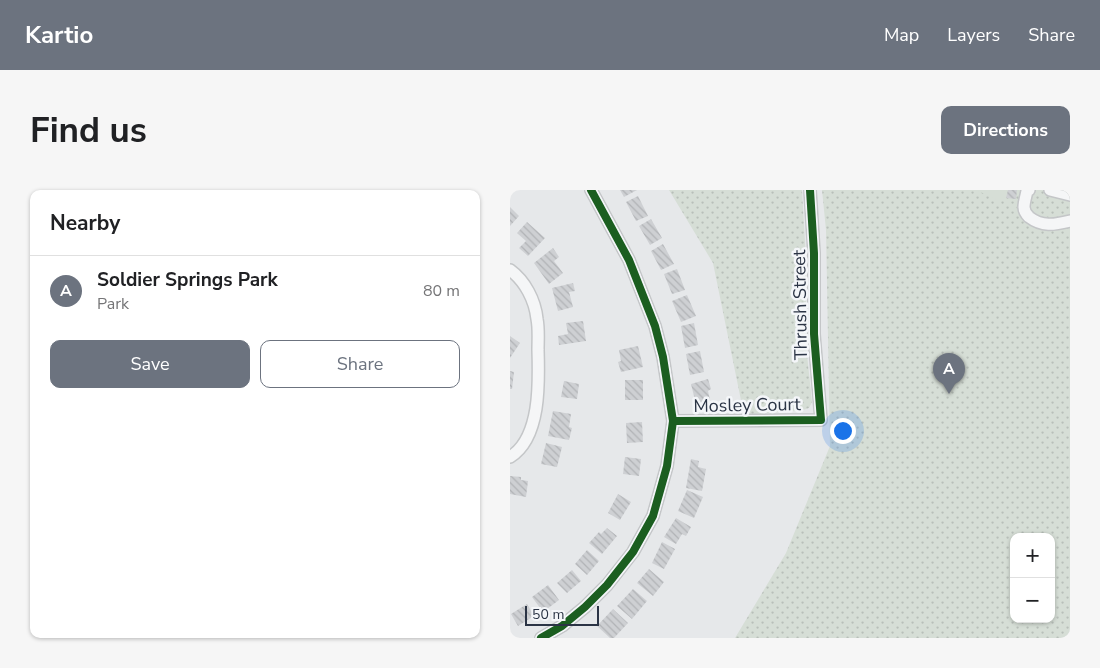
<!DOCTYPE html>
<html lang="en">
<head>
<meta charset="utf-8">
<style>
  :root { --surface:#fff; --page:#f6f6f6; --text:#202124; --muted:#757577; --line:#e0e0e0; --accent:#6c737f }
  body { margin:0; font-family:"Nunito Sans",sans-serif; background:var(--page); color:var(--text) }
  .controls { position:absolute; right:15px; bottom:15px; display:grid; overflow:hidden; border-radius:10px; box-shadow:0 1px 4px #0004 }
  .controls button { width:45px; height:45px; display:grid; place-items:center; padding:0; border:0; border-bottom:1px solid var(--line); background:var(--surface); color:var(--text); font:25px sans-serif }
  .scale { position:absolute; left:15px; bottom:12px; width:74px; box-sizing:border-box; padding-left:5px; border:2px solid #2b3445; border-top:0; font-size:14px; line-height:18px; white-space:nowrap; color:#2b3445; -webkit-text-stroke:4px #f4f6f9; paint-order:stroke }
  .you { position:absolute; left:332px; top:240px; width:18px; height:18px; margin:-12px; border:4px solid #fff; border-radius:50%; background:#1a73e8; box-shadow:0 0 0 8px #1a73e833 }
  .badge { display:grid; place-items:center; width:32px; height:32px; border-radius:50%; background:var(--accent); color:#fff; font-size:16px; font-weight:700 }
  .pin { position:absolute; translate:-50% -41px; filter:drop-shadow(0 1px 2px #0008) }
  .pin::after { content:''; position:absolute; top:26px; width:18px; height:15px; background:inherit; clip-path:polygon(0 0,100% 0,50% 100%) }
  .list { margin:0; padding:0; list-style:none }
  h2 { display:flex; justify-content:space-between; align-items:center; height:65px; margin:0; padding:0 20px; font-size:21px }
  h2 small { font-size:16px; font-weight:400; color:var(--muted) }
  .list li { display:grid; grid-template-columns:32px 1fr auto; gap:15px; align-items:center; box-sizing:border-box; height:70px; padding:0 20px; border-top:1px solid var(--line) }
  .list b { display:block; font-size:19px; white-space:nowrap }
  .list p { margin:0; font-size:16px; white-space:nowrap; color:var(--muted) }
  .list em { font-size:16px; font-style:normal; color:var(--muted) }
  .actions { display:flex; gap:10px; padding:15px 20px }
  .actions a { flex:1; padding:11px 0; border:1px solid var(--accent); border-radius:10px; text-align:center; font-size:18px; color:var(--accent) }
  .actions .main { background:var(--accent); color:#fff }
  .map { position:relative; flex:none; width:560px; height:448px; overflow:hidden; border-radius:10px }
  header { display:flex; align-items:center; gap:30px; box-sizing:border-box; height:70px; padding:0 25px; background:var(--accent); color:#fff }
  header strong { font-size:24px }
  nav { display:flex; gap:28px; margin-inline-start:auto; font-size:18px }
  .intro { display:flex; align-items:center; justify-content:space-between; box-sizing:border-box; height:120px; padding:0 30px }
  h1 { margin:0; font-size:35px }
  .button { padding:12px 22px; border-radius:10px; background:var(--accent); color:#fff; font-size:18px; font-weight:700 }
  main { display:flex; gap:30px; padding:0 30px }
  aside { flex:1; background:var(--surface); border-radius:10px; box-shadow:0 1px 4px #0004 }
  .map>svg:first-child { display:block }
  .park { fill:url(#park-dots); fill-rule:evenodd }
  .pitch { fill:#d6ded6 }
  .building { fill:url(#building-back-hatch) }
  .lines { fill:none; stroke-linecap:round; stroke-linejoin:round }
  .minor-casing { stroke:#c4c6c8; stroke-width:14 }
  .minor { stroke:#f5f6f7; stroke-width:11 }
  .cycleway-casing { stroke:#f4f6f9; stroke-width:11 }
  .cycleway { stroke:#1b5e20; stroke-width:8 }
  .labels { text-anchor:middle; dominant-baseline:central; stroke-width:5; stroke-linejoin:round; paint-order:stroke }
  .street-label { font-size:18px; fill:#2b3445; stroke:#f4f6f9 }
</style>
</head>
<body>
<header>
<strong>Kartio</strong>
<nav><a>Map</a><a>Layers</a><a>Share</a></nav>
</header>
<div class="intro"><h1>Find us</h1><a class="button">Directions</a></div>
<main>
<aside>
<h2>Nearby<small></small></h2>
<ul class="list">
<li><span class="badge">A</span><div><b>Soldier Springs Park</b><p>Park</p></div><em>80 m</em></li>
</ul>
<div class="actions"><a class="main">Save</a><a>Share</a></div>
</aside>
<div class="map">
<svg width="560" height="448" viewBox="0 0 560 448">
  <defs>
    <pattern id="park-dots" width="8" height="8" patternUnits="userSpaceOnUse" patternTransform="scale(1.25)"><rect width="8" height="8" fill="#d6ded6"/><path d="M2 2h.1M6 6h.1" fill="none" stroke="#b8bfb9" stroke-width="1.8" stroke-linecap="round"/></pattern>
    <pattern id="building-back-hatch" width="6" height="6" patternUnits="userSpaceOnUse" patternTransform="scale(1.25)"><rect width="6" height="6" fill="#ced0d3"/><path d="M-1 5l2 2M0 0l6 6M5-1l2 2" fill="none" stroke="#b1b3b6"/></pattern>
  </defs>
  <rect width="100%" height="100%" fill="#e6e8ea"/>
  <path class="park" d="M159,0H292L296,69V155L302,212L299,218L293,220L234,225L203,73Z
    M312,0H560V448H225L276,363L320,256L316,40ZM504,347H541V429H504Z"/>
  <path class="pitch" d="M466,0H497L496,7L490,11Z"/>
  <path class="building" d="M110,0H127L114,7Z
    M498,0H507L506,9L496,8Z
    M128,6L138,26L126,31L116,12Z
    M0,17L9,26L0,36Z
    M141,29L152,48L140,55L129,36Z
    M17,32L35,48L18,66L9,58L16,51L7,43Z
    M153,54L164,74L151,80L141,61Z
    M43,58L49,67L44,71L53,83L39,94L24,73Z
    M167,79L175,100L162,104L154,84Z
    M63,93L65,101L59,102L63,117L48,121L42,98Z
    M177,105L186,126L171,132L162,111Z
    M73,131L76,151L49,155L48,146L58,144L56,133Z
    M184,133L188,155L175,158L171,136Z
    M0,146L10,153L0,168Z
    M128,156L133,177L111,182L108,172L111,171L109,160Z
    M190,161L194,182L180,185L176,164Z
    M0,181L4,182L2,199H0Z
    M198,189L201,199L198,201L200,210L186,214L181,194Z
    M115,190H133V210H115Z
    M54,191L69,194L67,209L51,207Z
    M43,221L61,224L59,237L62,238L59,250L38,246Z
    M132,232L133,252L117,253L116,233Z
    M36,253L52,257L47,277L31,274Z
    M115,267L131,269L129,286L113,284Z
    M181,269L189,271L188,277L196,279L192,301L176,298Z
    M0,286L11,287V290L18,291L16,307L0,304Z
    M177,300L193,307L184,328L168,321Z
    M108,304L121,312L110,330L98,323Z
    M166,328L181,337L176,346L172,344L166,354L154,347Z
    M97,338L107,346L92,364L79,353L89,342L91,344Z
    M152,352L165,359L154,379L142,373Z
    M77,360L89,371L77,385L65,374Z
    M139,379L154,392L143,406L127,393Z
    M62,380L71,391L57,403L47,393Z
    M38,395L49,410L33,422L22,407Z
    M123,399L137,411L122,429L107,416Z
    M17,414L24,426L8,436L1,424Z
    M103,419L118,433L104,448H100L87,436Z"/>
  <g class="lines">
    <defs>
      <path id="minor" d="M519,0L517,1C516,6 514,12 514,17C514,21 516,24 519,27C532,37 544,35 560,31
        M540,0L560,5
        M0,80C15,91 25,110 27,129C29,139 28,150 28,160C29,192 31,248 0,267
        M163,231L311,230L304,144V63L300,0
        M31,448L52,436L75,417L97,395L123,362L143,326L157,276L163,231L153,167L145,136L119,70L81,0"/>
    </defs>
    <use href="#minor" class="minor-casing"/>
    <use href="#minor" class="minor"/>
    <defs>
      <path id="cycleway" d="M163,231L311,230L304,144V63L300,0
        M31,448L52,436L75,417L97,395L123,362L143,326L157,276L163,231L153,167L145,136L119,70L81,0"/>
    </defs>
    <use href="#cycleway" class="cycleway-casing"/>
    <use href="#cycleway" class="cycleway"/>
  </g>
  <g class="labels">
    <g class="street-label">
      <text transform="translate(290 115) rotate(-91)">Thrush Street</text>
      <text transform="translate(237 215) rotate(-1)">Mosley Court</text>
    </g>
  </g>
</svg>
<div class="controls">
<button>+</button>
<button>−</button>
</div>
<div class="scale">50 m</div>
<div class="you"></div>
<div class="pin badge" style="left:439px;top:204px">A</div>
</div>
</main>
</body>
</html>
